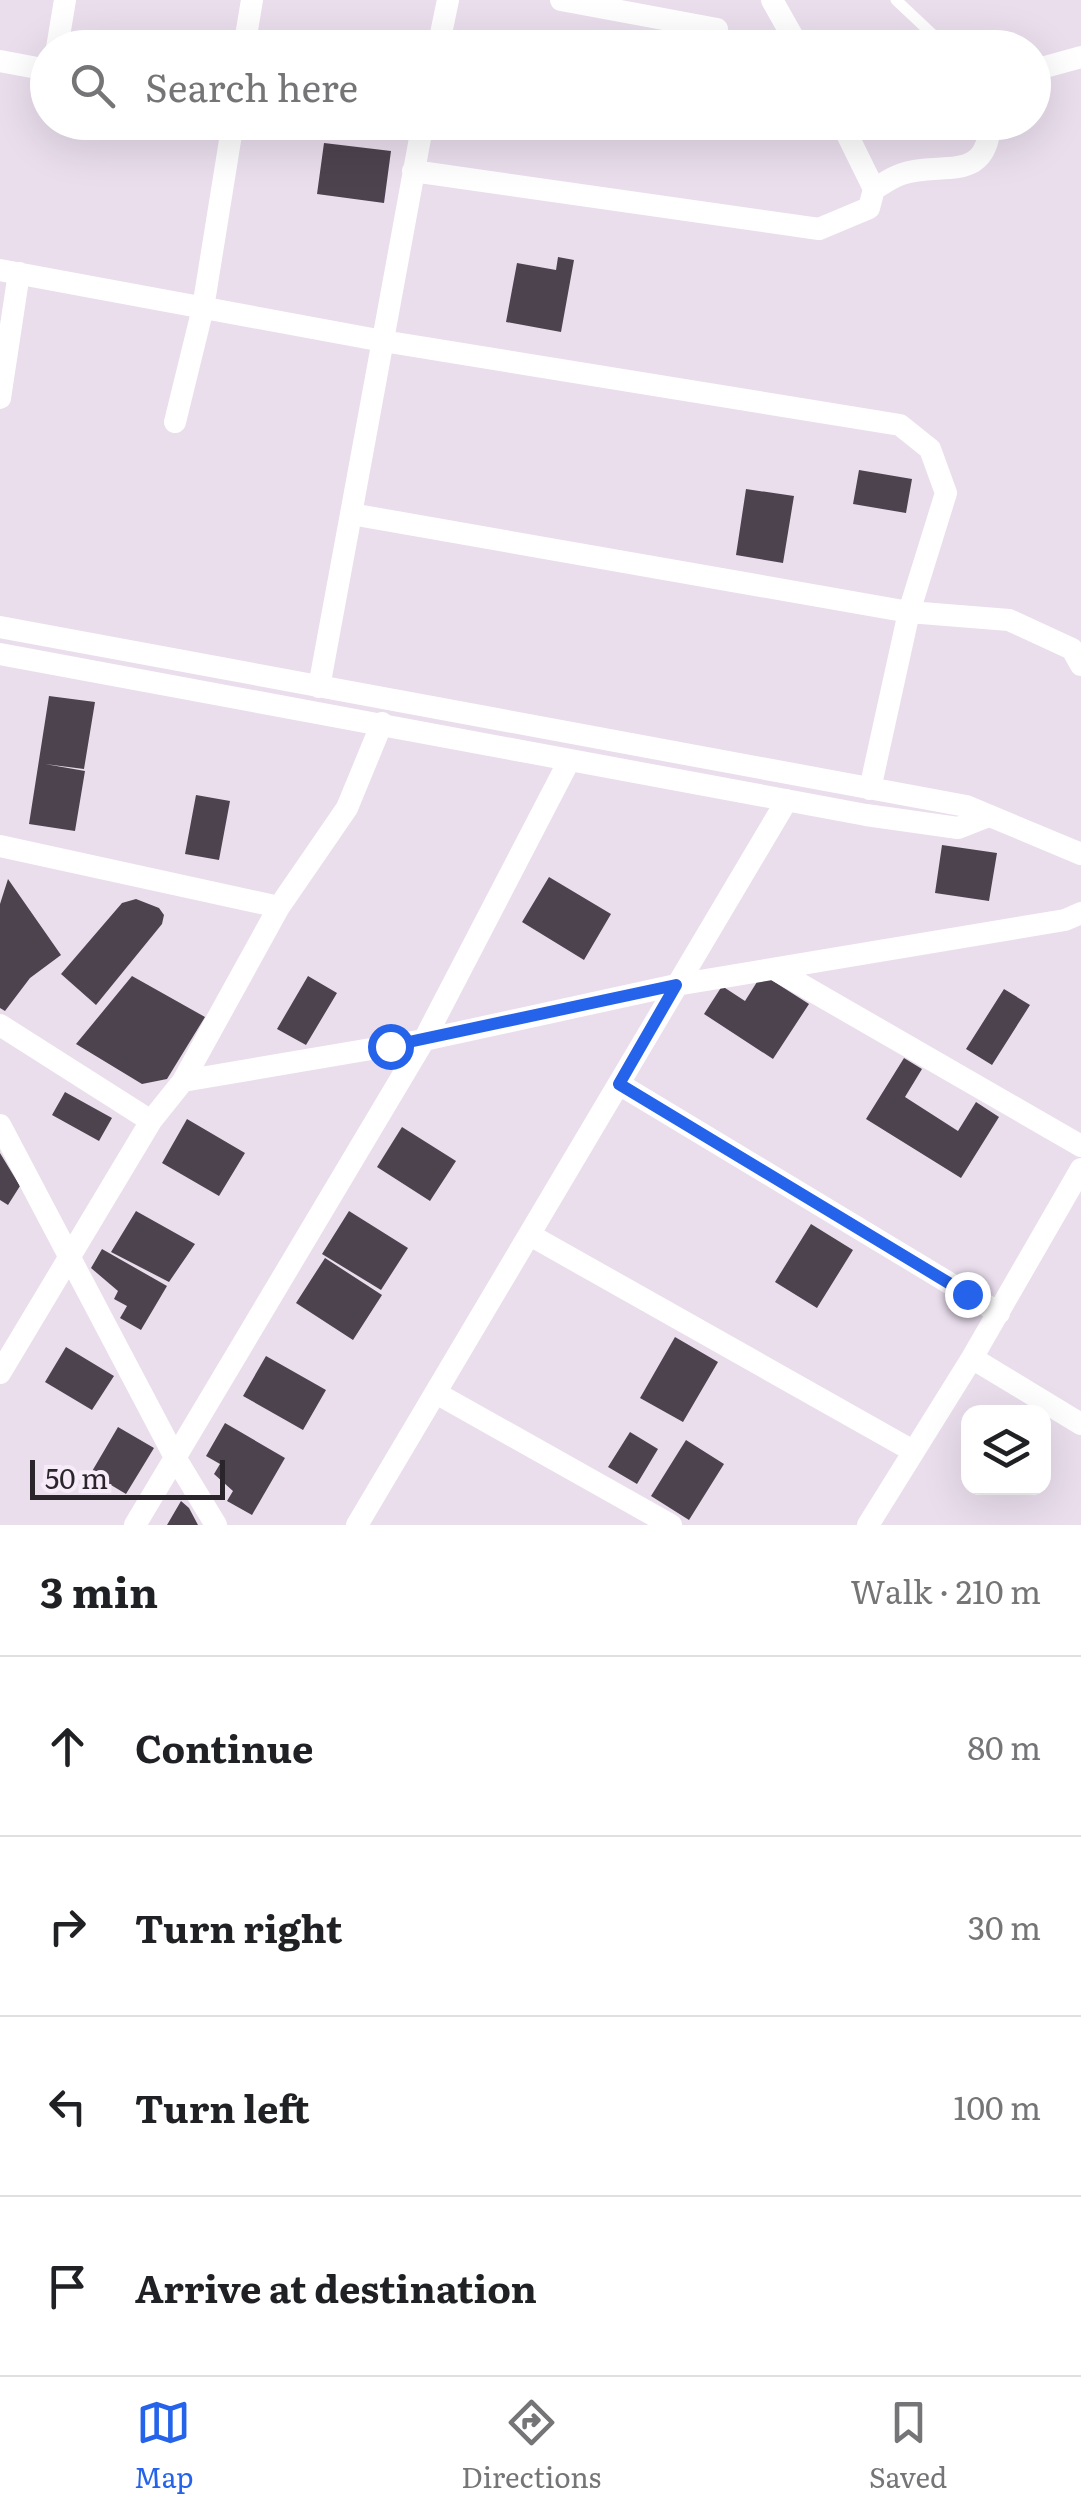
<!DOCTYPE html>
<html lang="en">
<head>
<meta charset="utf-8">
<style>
  :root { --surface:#fff; --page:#f6f6f6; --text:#202124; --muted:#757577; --line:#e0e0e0; --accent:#2563eb }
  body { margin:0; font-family:Literata,serif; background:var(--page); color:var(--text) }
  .controls { position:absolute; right:30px; bottom:30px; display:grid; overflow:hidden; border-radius:20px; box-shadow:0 10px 40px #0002 }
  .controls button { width:90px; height:90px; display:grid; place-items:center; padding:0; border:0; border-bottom:2px solid var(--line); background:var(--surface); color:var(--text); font:50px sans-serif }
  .scale { position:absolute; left:30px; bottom:25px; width:195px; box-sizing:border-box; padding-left:10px; border:5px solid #2a252b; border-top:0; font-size:28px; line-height:35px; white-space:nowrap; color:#2a252b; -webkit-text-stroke:8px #f7ebfa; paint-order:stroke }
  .stop { position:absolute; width:30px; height:30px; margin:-22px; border:8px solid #2563eb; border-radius:50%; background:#fff }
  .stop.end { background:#2563eb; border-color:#fff; box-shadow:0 2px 10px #0008 }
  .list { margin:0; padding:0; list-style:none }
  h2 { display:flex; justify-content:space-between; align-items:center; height:130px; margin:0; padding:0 40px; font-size:42px }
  h2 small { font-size:32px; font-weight:400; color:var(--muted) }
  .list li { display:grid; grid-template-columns:65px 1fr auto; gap:30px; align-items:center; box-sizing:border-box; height:180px; padding:0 40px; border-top:2px solid var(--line) }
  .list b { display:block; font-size:38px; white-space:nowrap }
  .list em { font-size:32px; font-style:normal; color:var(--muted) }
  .icon { flex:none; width:55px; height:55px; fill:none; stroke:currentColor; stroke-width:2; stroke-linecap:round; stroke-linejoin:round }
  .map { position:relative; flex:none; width:1081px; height:1525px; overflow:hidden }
  .search { position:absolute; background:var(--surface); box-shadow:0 10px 40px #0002; left:30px; right:30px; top:30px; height:110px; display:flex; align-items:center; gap:25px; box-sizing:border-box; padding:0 35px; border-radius:55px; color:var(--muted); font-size:38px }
  .sheet { height:850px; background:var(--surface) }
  nav { display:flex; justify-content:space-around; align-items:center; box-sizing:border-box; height:140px; border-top:2px solid var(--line); background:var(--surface); font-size:28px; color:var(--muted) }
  nav a { display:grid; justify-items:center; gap:5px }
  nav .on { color:var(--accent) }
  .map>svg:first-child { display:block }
  .building { fill:#4d434f }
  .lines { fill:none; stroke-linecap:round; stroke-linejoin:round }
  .lane { stroke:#fff; stroke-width:11 }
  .street { stroke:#fff; stroke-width:22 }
  .route { stroke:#2563eb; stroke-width:12 }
</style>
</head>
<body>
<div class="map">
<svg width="1081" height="1525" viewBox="0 0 1081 1525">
  <rect width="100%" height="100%" fill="#eadeed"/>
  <path class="building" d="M324,143L391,151L384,203L317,194Z
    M558,257L574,260L561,332L506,322L517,263L556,270Z
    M859,470L912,479L906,513L853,504Z
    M746,489L794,496L783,563L736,555Z
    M49,696L95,702L84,769L45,764L85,771L75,831L29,824Z
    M196,795L230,801L219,860L185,854Z
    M942,845L997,853L989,901L935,893Z
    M549,877L611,914L584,960L522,922Z
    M8,879L61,955L30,978L5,1011L0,1008V904Z
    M136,899L159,908L164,915L162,924L96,1005L61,974L122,903Z
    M762,974L809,1004L773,1059L704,1014L722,986L745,1001Z
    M132,976L205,1017L167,1079L142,1084L76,1044Z
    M308,976L337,993L306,1045L277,1029Z
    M1004,989L1030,1005L992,1065L966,1049Z
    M904,1058L922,1069L905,1097L958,1131L976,1102L999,1117L961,1178L866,1119Z
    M65,1092L112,1118L99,1141L52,1115Z
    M187,1119L245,1153L219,1196L162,1163Z
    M402,1127L456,1161L430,1201L377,1167Z
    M0,1153L20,1186L8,1205L0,1200Z
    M136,1211L195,1244L169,1282L111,1252Z
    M349,1211L408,1248L381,1290L322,1254Z
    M811,1224L853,1250L817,1308L775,1282Z
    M102,1249L167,1286L141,1330L120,1318L127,1306L114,1299L118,1291L91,1268Z
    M325,1258L382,1295L353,1340L296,1303Z
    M675,1337L718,1362L683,1422L640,1398Z
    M66,1347L114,1376L92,1410L45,1382Z
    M266,1356L326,1390L303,1430L243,1396Z
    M225,1423L285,1458L252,1515L227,1501L233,1491L214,1474L220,1464L206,1456Z
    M118,1427L154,1448L126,1494L91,1473Z
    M630,1432L658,1449L637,1484L608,1467Z
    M686,1440L724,1464L689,1520L651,1496Z
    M181,1501L189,1508L198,1525H167Z"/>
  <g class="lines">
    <path class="lane" d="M896,0L947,48"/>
    <path class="street" d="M561,0L717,29
      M772,0L799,48
      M57,48L65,0
      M244,48L252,0
      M438,48L448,0
      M0,61L48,70
      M1034,70L1081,57
      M413,171L819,229L869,208L874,189L841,122
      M874,189C883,184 892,177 902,174C939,160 988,186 990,122
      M0,270L383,341L900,425L930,449L946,493L909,612L870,789
      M0,398L19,273
      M175,422L203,308L233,122
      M351,514L423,122
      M0,627L966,806L1081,854
      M0,654L866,815L958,828L986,817
      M319,687L351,514L909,612L1009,620L1072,649L1081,665
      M0,846L279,907L183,1081L151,1121L0,1373
      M279,907L347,808L382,723
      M774,969L1081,1146
      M0,1025L151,1121
      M183,1081L424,1040L676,985L1065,920L1081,913
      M619,1084L999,1313
      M0,1125L176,1459L216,1525
      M530,1235L913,1451
      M972,1358L1081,1424
      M436,1393L671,1525
      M135,1525L424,1040L569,761
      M357,1525L787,800
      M868,1525L972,1358L1081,1169"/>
  </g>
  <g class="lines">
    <path class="route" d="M390,1046L676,985L619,1084L967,1294"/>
  </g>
</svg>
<div class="controls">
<button><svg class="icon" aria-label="layers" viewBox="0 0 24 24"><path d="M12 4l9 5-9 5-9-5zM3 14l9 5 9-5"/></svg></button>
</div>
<div class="scale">50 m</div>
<div class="stop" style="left:390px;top:1046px"></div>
<div class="stop end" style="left:967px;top:1294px"></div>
<div class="search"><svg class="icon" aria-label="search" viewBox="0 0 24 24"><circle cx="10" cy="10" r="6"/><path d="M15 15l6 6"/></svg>Search here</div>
</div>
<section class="sheet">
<h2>3 min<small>Walk · 210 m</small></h2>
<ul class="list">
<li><svg class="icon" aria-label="ahead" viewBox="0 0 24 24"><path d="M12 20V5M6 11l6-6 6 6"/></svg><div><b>Continue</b></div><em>80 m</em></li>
<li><svg class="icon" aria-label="right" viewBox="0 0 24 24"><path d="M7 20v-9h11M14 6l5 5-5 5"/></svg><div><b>Turn right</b></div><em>30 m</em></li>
<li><svg class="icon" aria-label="left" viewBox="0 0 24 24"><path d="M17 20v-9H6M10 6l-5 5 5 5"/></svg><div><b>Turn left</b></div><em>100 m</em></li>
<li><svg class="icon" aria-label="arrive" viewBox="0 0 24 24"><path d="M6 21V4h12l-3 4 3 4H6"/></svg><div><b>Arrive at destination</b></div></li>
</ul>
</section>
<nav>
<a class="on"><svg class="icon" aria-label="map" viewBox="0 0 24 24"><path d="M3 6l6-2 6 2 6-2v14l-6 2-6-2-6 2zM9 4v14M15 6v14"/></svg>Map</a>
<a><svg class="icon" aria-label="directions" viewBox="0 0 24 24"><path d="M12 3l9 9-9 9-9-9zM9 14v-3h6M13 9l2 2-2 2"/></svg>Directions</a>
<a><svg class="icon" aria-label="saved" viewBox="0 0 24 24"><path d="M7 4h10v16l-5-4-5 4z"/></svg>Saved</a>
</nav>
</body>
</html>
